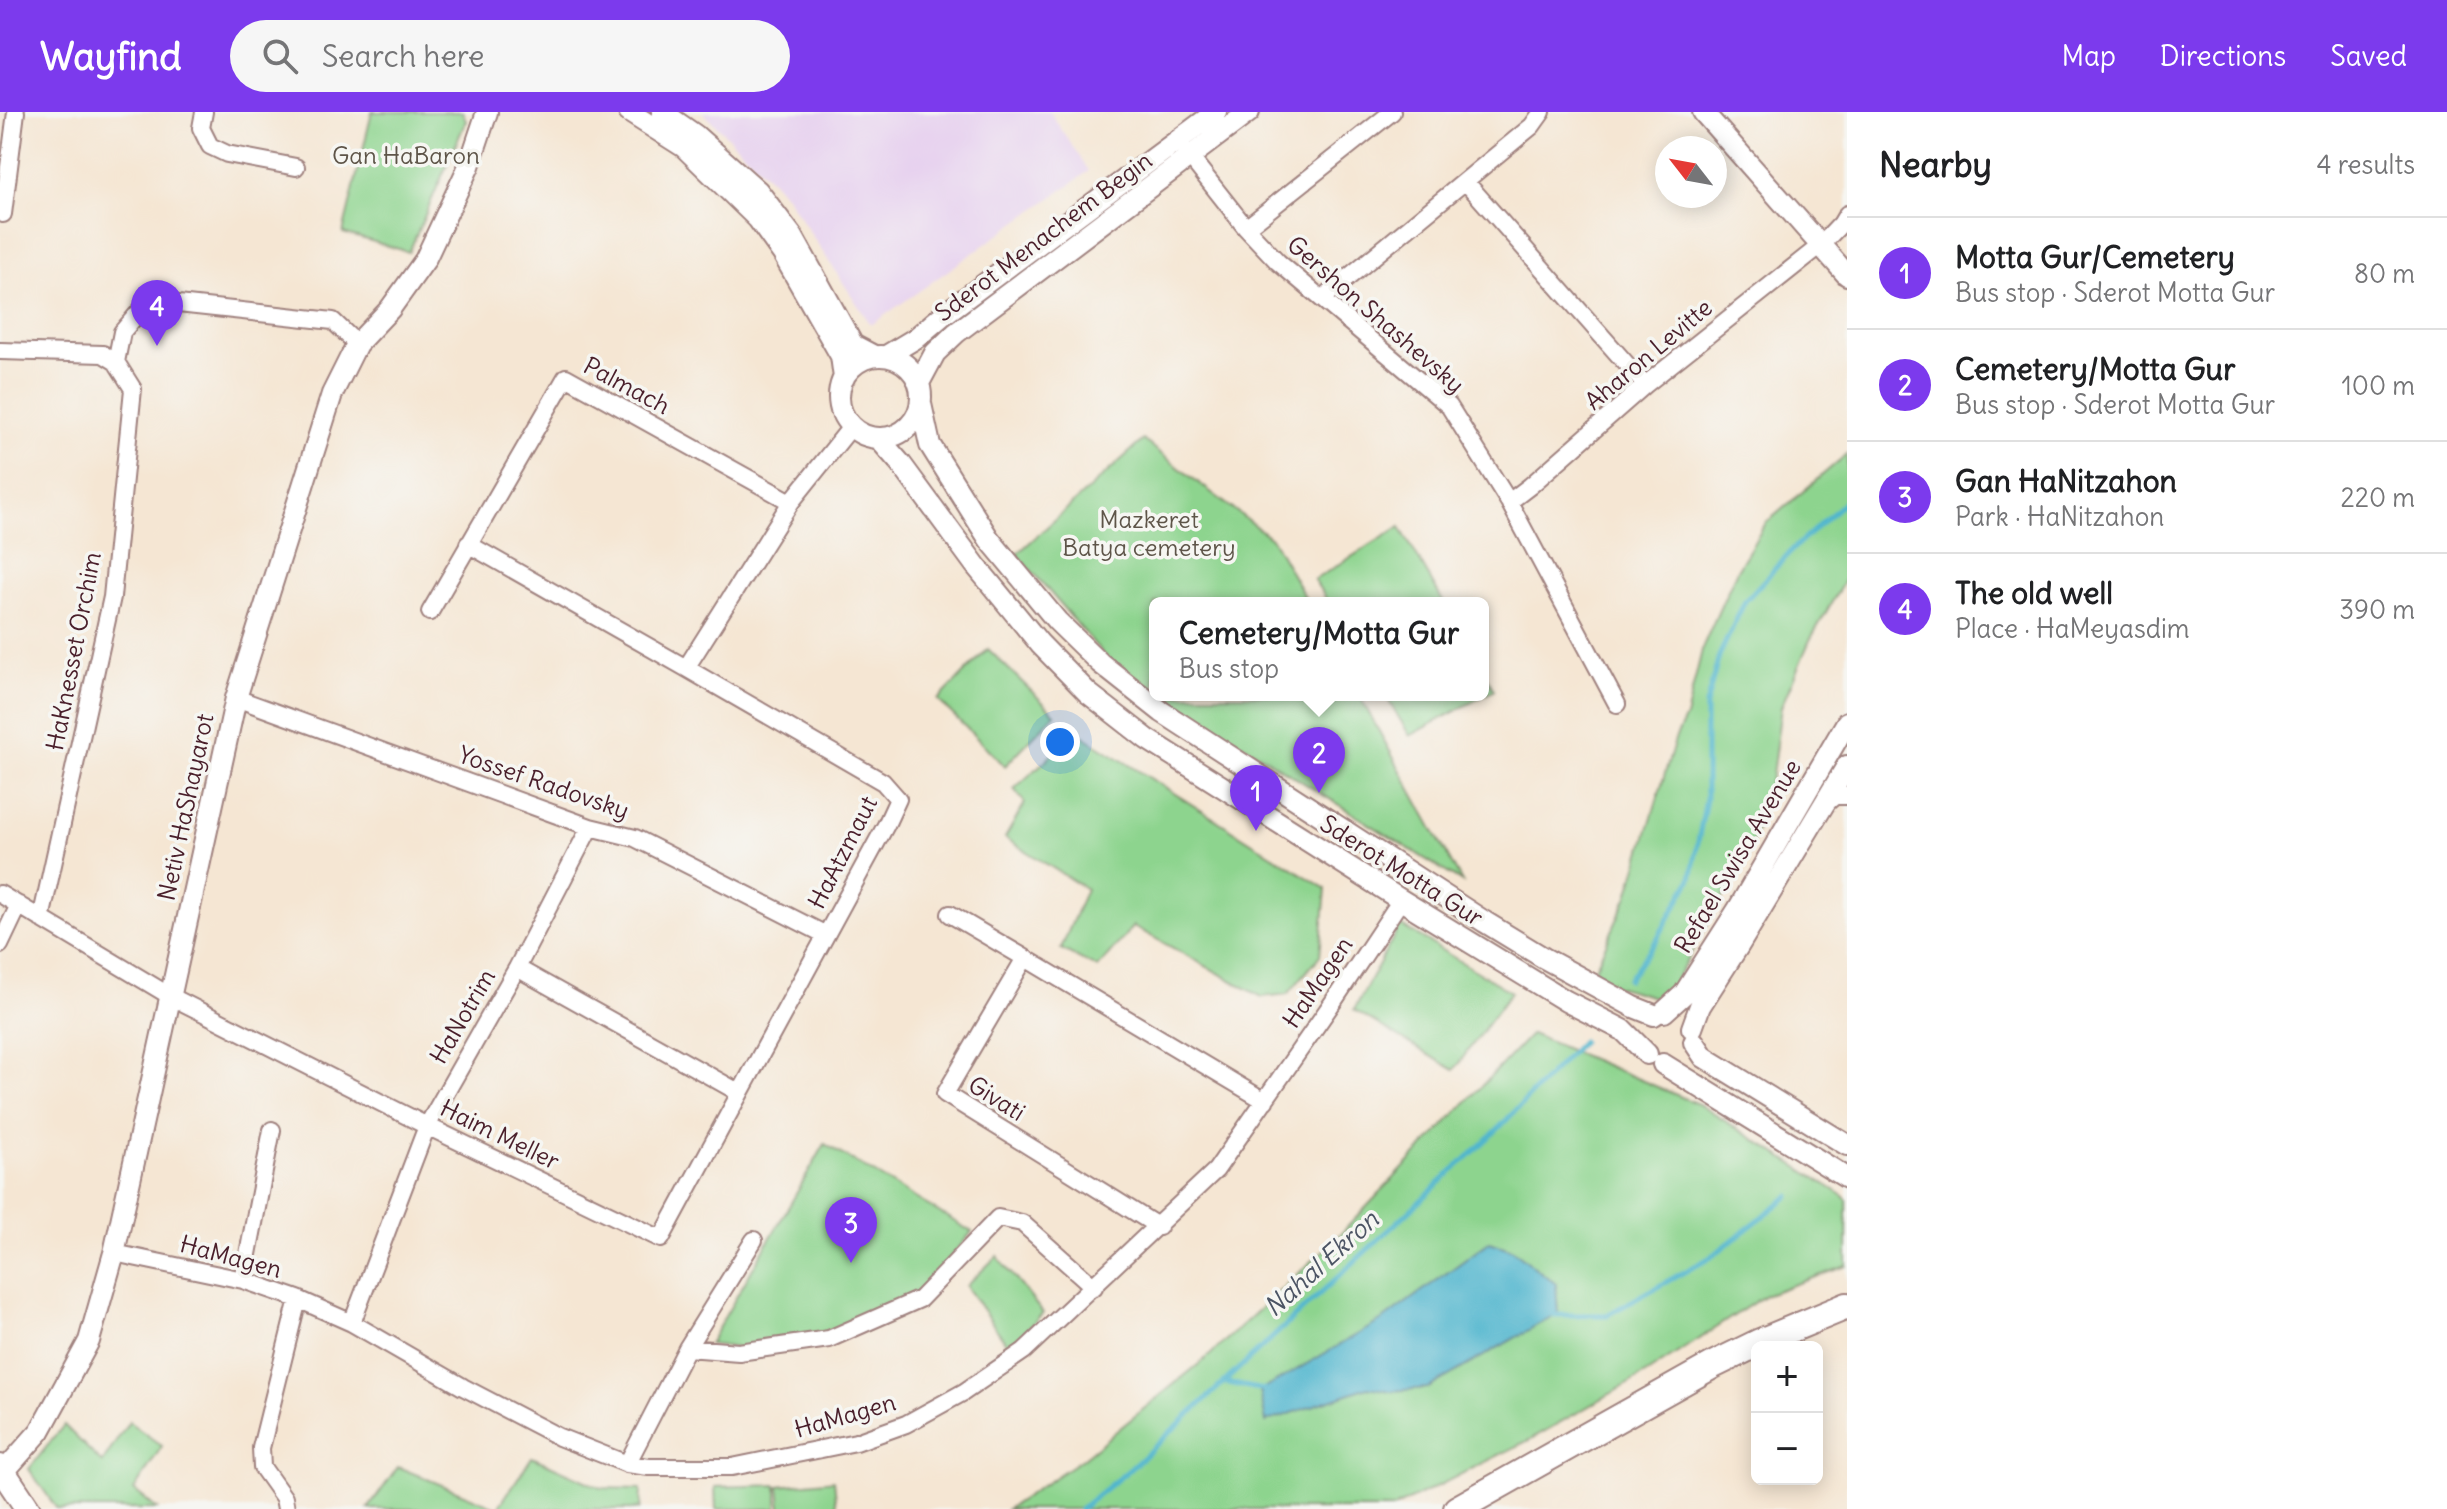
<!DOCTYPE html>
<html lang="en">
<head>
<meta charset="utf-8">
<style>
  :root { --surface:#fff; --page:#f6f6f6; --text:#202124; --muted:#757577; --line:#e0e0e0; --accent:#7c3aed }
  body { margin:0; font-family:Delius,sans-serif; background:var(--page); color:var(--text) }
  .controls { position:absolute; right:24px; bottom:24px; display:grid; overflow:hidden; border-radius:12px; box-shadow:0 4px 20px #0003 }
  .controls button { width:72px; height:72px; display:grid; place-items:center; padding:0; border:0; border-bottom:2px solid var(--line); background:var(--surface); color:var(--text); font:40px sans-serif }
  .compass { position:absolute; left:1655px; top:24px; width:72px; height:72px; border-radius:50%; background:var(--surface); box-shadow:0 4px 20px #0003; rotate:301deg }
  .you { position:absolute; left:1060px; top:630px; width:28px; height:28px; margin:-20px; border:6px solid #fff; border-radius:50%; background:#1a73e8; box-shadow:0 0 0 12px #1a73e833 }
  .badge { display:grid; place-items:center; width:52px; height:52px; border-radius:50%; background:var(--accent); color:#fff; font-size:26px; font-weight:700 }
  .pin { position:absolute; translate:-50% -66px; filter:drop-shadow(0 2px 4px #0008) }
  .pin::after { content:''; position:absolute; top:42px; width:28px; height:24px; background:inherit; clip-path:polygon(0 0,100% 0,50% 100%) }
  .popup { position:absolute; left:1149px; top:485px; width:340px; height:104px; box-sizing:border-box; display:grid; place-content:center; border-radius:12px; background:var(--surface); filter:drop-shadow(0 2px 6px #0005); font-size:26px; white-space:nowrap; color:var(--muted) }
  .popup b { font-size:30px; color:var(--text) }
  .popup::after { content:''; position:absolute; left:50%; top:100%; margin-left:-16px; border:16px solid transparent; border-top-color:var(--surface) }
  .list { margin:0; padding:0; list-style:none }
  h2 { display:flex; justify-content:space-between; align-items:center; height:104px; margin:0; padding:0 32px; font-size:34px }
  h2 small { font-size:26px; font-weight:400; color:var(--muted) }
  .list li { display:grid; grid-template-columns:52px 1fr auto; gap:24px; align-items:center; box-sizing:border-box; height:112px; padding:0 32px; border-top:2px solid var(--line) }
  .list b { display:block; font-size:30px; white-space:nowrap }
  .list p { margin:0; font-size:26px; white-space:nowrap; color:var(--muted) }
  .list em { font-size:26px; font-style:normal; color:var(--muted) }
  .icon { flex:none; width:44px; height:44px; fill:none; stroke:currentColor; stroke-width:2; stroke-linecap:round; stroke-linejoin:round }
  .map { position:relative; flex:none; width:1847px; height:1397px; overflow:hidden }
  header { display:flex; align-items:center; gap:48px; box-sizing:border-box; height:112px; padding:0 40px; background:var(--accent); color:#fff }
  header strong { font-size:38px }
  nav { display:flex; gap:44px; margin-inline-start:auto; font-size:28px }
  .search { width:560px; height:72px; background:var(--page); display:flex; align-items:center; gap:20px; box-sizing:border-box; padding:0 28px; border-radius:44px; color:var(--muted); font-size:30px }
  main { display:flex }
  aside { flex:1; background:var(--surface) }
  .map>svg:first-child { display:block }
  .built { fill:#e7d2ef }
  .green { fill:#8dd48e; stroke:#6c7a5c; stroke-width:2 }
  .water { fill:#4fb5ce; stroke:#4c6a7c; stroke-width:2 }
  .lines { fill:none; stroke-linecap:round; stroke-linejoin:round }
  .stream { stroke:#4fb5ce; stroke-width:5 }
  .minor-casing { stroke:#a0827f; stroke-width:20 }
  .tertiary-casing { stroke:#a0827f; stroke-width:24 }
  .secondary-casing { stroke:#a0827f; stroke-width:28 }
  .primary-casing { stroke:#a0827f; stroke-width:30 }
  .minor { stroke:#fff; stroke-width:16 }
  .tertiary { stroke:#fff; stroke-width:20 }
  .secondary { stroke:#fff; stroke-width:24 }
  .primary { stroke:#fff; stroke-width:26 }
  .labels { text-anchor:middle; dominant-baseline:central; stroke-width:7; stroke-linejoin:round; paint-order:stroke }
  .park-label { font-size:24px; fill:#5e5549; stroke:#f6f6f2 }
  .street-label { font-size:24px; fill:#4a1f2b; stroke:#f6f6f2 }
  .water-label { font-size:26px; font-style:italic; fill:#4c5464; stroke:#f6f6f2 }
</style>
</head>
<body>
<header>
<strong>Wayfind</strong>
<div class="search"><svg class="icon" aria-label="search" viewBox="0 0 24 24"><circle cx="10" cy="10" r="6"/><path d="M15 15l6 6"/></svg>Search here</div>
<nav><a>Map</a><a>Directions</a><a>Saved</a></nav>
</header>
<main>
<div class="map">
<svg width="1847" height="1397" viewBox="0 0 1847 1397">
  <rect width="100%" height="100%" fill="#f6f6f2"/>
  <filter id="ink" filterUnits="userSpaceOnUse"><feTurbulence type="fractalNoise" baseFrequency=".0125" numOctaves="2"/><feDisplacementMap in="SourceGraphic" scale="16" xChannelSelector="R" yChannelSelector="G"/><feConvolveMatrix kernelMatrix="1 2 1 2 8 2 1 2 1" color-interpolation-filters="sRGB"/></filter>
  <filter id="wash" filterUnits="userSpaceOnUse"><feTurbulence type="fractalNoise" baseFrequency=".006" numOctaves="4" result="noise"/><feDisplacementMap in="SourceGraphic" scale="32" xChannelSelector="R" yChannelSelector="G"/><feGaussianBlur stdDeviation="1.8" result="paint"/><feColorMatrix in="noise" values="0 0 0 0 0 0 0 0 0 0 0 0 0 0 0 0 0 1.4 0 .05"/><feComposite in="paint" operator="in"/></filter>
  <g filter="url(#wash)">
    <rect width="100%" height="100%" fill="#f5e6d3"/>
    <path class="built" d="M703,0H1050L1089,59L871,213L784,81Z"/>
    <path class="green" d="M372,0H463L466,9L409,140L343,121Z
      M1143,328L1272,427L1308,491H1155V578L1109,549L1017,442Z
      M1847,342V464L1810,528L1781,595L1772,663L1750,739L1664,888L1609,872L1592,863L1628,784L1676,625L1686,605L1703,534L1737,458L1766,411Z
      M1400,415L1444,491H1329L1314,468Z
      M988,537L1055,602L1005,654L938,588Z
      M1483,559L1494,578L1410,624L1385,583H1483Z
      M1164,583H1359L1462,770Z
      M1077,620L1326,777L1320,844L1288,882L1262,885L1133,814L1098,856L1061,837L1086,777L1005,726L1025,691L1014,677Z
      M1400,813L1511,880L1454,958L1354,898Z
      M1531,922L1698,992L1841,1082L1847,1088V1154L1767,1182L1647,1261L1529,1328L1392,1397H1007L1082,1347L1210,1243L1336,1127Z
      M825,1032L972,1120L920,1182L827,1225L738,1236L709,1232Z
      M997,1144L1043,1201L1009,1235L966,1174Z
      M129,1310L162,1334L134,1378L157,1397H57L29,1357L64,1313L102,1351Z
      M532,1345L601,1376L641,1377L640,1397H368L398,1355L498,1396Z
      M834,1368L837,1397H781L779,1374Z
      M777,1373V1397H716L715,1375Z"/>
    <path class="water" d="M1489,1130L1513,1138L1556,1172L1558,1201L1428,1276L1391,1279L1368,1275L1266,1310L1260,1279L1384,1207Z"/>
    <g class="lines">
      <path class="stream" d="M1628,868L1656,829L1691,767L1706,687V593L1719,544L1745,489L1793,437L1847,388
        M1554,1203H1607L1711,1145L1789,1084
        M1223,1270L1264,1278
        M1080,1397L1129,1358L1497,1018L1582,929"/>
    </g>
  </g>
  <g filter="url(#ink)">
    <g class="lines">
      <defs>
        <path id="minor" d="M204,0L201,16L210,34L227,42L296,55
          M1183,36L1246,116L1278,150L1449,294L1509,390L1617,592
          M1465,69L1645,273
          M3,102L16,0
          M1246,116L1392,0
          M1322,187L1532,14L1542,0
          M0,239L103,242L116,250L133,277L112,485L41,807
          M116,250L122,220L140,199L178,192L333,209L357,232
          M1509,390L1530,374L1645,273L1821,133L1841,112L1847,102
          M468,432L686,556
          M430,500L566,265L791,390
          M236,586L590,715L635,726L826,823
          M1825,692L1835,684H1847
          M0,782L170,884L427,1014L661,1127L740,981
          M950,802L1025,846
          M0,833L19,793
          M517,856L740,981L886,713L898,687L883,670L686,556L791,390L851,315
          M1159,1115L945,982L1025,846L1265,989
          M114,1141L243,1168L298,1187L352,1211L463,1275L559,1325L627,1352L649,1355H732L856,1330L906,1312L964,1280L1024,1239L1216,1058L1333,890L1401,788
          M243,1168L272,1018
          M352,1211L427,1014L517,856L590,715
          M687,1236L754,1128
          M627,1352L687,1236L739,1240L829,1227L920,1187L998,1106L1022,1111L1094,1175
          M286,1397L284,1386L262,1355L261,1336L298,1187"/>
        <path id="tertiary" d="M629,0L684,35L758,107L783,142L841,244L844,266
          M662,0L695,23L758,79L793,125L853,233L874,244
          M1703,0L1847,163
          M839 285a41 41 0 1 1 82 0a41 41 0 1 1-82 0Z
          M886,244L916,226L943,203L1216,0
          M919,271L935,241L956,221L1249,0
          M921,292L930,333L989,427L1057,509L1100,551L1162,600L1485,810L1544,846L1634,895L1654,903
          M879,327L901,352L976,454L1040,532L1088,581L1147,627L1401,788L1566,889L1623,918L1647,942
          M1664,900L1684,882L1737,799L1847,610
          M1692,916L1700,894L1739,833L1847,654
          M1694,930L1704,945L1847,1033
          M1663,952L1847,1066
          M0,1364L40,1319L89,1229L114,1141L236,586L332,282L357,232L390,197L425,148L469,54L487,0"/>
        <path id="secondary" d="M0,1355L28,1397"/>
        <path id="primary" d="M1457,1397L1715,1252L1760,1230L1847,1194"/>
      </defs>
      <use href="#minor" class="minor-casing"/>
      <use href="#tertiary" class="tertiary-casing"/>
      <use href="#secondary" class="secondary-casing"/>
      <use href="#primary" class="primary-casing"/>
      <use href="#minor" class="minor"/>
      <use href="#tertiary" class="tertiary"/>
      <use href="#secondary" class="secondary"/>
      <use href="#primary" class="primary"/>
    </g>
  </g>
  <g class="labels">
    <g class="park-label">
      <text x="406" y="43">Gan HaBaron</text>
      <text x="1149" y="407">Mazkeret<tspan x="1149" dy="28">Batya cemetery</tspan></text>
    </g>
    <g class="street-label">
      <text transform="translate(1043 124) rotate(-37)">Sderot Menachem Begin</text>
      <text transform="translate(1376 202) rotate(41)">Gershon Shashevsky</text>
      <text transform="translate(1648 242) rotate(-40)">Aharon Levitte</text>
      <text transform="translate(627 273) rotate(28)">Palmach</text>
      <text transform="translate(73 539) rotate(-79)">HaKnesset Orchim</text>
      <text transform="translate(544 670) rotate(19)">Yossef Radovsky</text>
      <text transform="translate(185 695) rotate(-78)">Netiv HaShayarot</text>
      <text transform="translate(842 740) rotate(-63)">HaAtzmaut</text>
      <text transform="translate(1737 744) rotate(-59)">Refael Swisa Avenue</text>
      <text transform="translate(1402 758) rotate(32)">Sderot Motta Gur</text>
      <text transform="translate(1317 870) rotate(-56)">HaMagen</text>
      <text transform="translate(462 904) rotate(-60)">HaNotrim</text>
      <text transform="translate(997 986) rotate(32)">Givati</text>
      <text transform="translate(500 1022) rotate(26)">Haim Meller</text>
      <text transform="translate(231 1144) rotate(15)">HaMagen</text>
      <text transform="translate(845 1303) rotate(-16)">HaMagen</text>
    </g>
    <g class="water-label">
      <text transform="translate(1321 1151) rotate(-42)">Nahal Ekron</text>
    </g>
  </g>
</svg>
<div class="controls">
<button>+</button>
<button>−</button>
</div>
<svg class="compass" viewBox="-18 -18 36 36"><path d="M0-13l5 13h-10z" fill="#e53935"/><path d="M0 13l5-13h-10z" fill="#757577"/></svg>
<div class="you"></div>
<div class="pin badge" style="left:1256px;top:719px">1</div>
<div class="pin badge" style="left:1319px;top:681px">2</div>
<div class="popup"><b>Cemetery/Motta Gur</b>Bus stop</div>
<div class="pin badge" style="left:851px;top:1151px">3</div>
<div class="pin badge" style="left:157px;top:234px">4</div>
</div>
<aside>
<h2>Nearby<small>4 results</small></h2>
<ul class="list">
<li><span class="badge">1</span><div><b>Motta Gur/Cemetery</b><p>Bus stop · Sderot Motta Gur</p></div><em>80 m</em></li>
<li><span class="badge">2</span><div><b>Cemetery/Motta Gur</b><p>Bus stop · Sderot Motta Gur</p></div><em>100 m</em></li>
<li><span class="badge">3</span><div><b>Gan HaNitzahon</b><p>Park · HaNitzahon</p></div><em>220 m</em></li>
<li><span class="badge">4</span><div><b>The old well</b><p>Place · HaMeyasdim</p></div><em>390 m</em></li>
</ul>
</aside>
</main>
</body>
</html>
